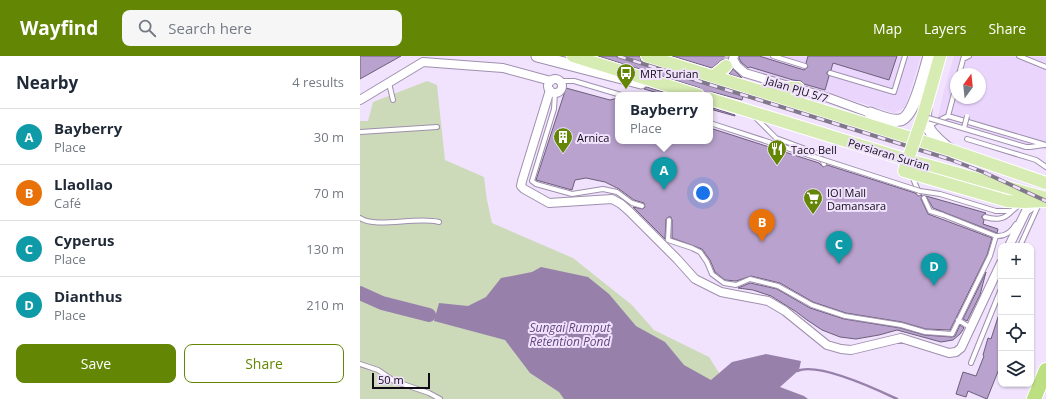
<!DOCTYPE html>
<html lang="en">
<head>
<meta charset="utf-8">
<style>
  :root { --surface:#fff; --page:#f6f6f7; --text:#1f2937; --muted:#747a83; --line:#e0e1e3; --accent:#638604 }
  body { margin:0; font-family:"Open Sans",sans-serif; background:var(--page); color:var(--text) }
  .controls { position:absolute; right:12px; bottom:12px; display:grid; overflow:hidden; border-radius:8px; box-shadow:0 1px 3px #0004 }
  .controls button { width:36px; height:36px; display:grid; place-items:center; padding:0; border:0; border-bottom:1px solid var(--line); background:var(--surface); color:var(--text); font:20px sans-serif }
  .compass { position:absolute; left:590px; top:12px; width:36px; height:36px; border-radius:50%; background:var(--surface); box-shadow:0 1px 3px #0004; rotate:15deg }
  .scale { position:absolute; left:12px; bottom:10px; width:58px; box-sizing:border-box; padding-left:4px; border:2px solid #110b16; border-top:0; font-size:11px; line-height:14px; white-space:nowrap; color:#110b16; -webkit-text-stroke:3px #f1e3fe; paint-order:stroke }
  .you { position:absolute; left:343px; top:137px; width:14px; height:14px; margin:-10px; border:3px solid #fff; border-radius:50%; background:#1a73e8; box-shadow:0 0 0 6px #1a73e833 }
  .badge { display:grid; place-items:center; width:26px; height:26px; border-radius:50%; background:var(--accent); color:#fff; font-size:13px; font-weight:700 }
  .pin { position:absolute; translate:-50% -33px; filter:drop-shadow(0 1px 2px #0008) }
  .pin::after { content:''; position:absolute; top:21px; width:14px; height:12px; background:inherit; clip-path:polygon(0 0,100% 0,50% 100%) }
  .popup { position:absolute; left:255px; top:36px; width:98px; height:52px; box-sizing:border-box; display:grid; place-content:center; border-radius:8px; background:var(--surface); filter:drop-shadow(0 1px 3px #0005); font-size:13px; white-space:nowrap; color:var(--muted) }
  .popup b { font-size:15px; color:var(--text) }
  .popup::after { content:''; position:absolute; left:50%; top:100%; margin-left:-8px; border:8px solid transparent; border-top-color:var(--surface) }
  .list { margin:0; padding:0; list-style:none }
  h2 { display:flex; justify-content:space-between; align-items:center; height:52px; margin:0; padding:0 16px; font-size:17px }
  h2 small { font-size:13px; font-weight:400; color:var(--muted) }
  .list li { display:grid; grid-template-columns:26px 1fr auto; gap:12px; align-items:center; box-sizing:border-box; height:56px; padding:0 16px; border-top:1px solid var(--line) }
  .list b { display:block; font-size:15px; white-space:nowrap }
  .list p { margin:0; font-size:13px; white-space:nowrap; color:var(--muted) }
  .list em { font-size:13px; font-style:normal; color:var(--muted) }
  .actions { display:flex; gap:8px; padding:12px 16px }
  .actions a { flex:1; padding:9px 0; border:1px solid var(--accent); border-radius:8px; text-align:center; font-size:14px; color:var(--accent) }
  .actions .main { background:var(--accent); color:#fff }
  .icon { flex:none; width:22px; height:22px; fill:none; stroke:currentColor; stroke-width:2; stroke-linecap:round; stroke-linejoin:round }
  .map { position:relative; flex:none; width:686px; height:343px; overflow:hidden }
  header { display:flex; align-items:center; gap:24px; box-sizing:border-box; height:56px; padding:0 20px; background:var(--accent); color:#fff }
  header strong { font-size:19px }
  nav { display:flex; gap:22px; margin-inline-start:auto; font-size:14px }
  .search { width:280px; height:36px; background:var(--page); display:flex; align-items:center; gap:10px; box-sizing:border-box; padding:0 14px; border-radius:8px; color:var(--muted); font-size:15px }
  main { display:flex }
  aside { flex:1; background:var(--surface) }
  .map>svg:first-child { display:block }
  .built { fill:#ead6fd; fill-rule:evenodd }
  .green { fill:#cddaba }
  .water { fill:#9781ab }
  .lines { fill:none; stroke-linecap:round; stroke-linejoin:round }
  .stream { stroke:#9781ab; stroke-width:2.5 }
  .river { stroke:#9781ab; stroke-width:14 }
  .building { fill:#b9a3ce; stroke:#6d5e7b }
  .street-tunnel { stroke:#cfc3db; stroke-width:8; stroke-dasharray:8 4; stroke-linecap:butt }
  .lane-casing { stroke:#9f90ae; stroke-width:6 }
  .street-casing { stroke:#9f90ae; stroke-width:10 }
  .secondary-casing { stroke:#9f90ae; stroke-width:13 }
  .primary-casing { stroke:#fff; stroke-width:14 }
  .highway-casing { stroke:#fff; stroke-width:16 }
  .lane { stroke:#fff; stroke-width:4 }
  .street { stroke:#fff; stroke-width:8 }
  .secondary { stroke:#fff; stroke-width:11 }
  .primary { stroke:#d7ecb3; stroke-width:12 }
  .highway { stroke:#bce081; stroke-width:14 }
  .rail-casing { stroke:#82788b; stroke-width:4 }
  .rail { stroke:#f1e3fe; stroke-width:2.5; stroke-dasharray:8; stroke-linecap:butt }
  .lane-bridge-casing { stroke:#9f90ae; stroke-width:6; stroke-linecap:butt }
  .primary-bridge-casing { stroke:#fff; stroke-width:14; stroke-linecap:butt }
  .lane-bridge { stroke:#fff; stroke-width:4 }
  .primary-bridge { stroke:#d7ecb3; stroke-width:12 }
  .labels { text-anchor:middle; dominant-baseline:central; stroke-width:4; stroke-linejoin:round; paint-order:stroke }
  .poi-label { font-size:11px; fill:#110b16; stroke:#f1e3fe; text-anchor:start }
  .street-label { font-size:11px; fill:#110b16; stroke:#f1e3fe }
  .water-label { font-size:12px; font-style:italic; fill:#64467e; stroke:#f1e3fe }
</style>
</head>
<body>
<header>
<strong>Wayfind</strong>
<div class="search"><svg class="icon" aria-label="search" viewBox="0 0 24 24"><circle cx="10" cy="10" r="6"/><path d="M15 15l6 6"/></svg>Search here</div>
<nav><a>Map</a><a>Layers</a><a>Share</a></nav>
</header>
<main>
<aside>
<h2>Nearby<small>4 results</small></h2>
<ul class="list">
<li><span class="badge" style="background:#0f9aa8">A</span><div><b>Bayberry</b><p>Place</p></div><em>30 m</em></li>
<li><span class="badge" style="background:#e8710a">B</span><div><b>Llaollao</b><p>Café</p></div><em>70 m</em></li>
<li><span class="badge" style="background:#0f9aa8">C</span><div><b>Cyperus</b><p>Place</p></div><em>130 m</em></li>
<li><span class="badge" style="background:#0f9aa8">D</span><div><b>Dianthus</b><p>Place</p></div><em>210 m</em></li>
</ul>
<div class="actions"><a class="main">Save</a><a>Share</a></div>
</aside>
<div class="map">
<svg width="686" height="343" viewBox="0 0 686 343">
  <rect width="100%" height="100%" fill="#f1e3fe"/>
  <path class="built" d="M354,0H561L545,52L534,57L409,19Z
    M594,0L686,1V94L578,61L584,34ZM596,18H620V42H596Z"/>
  <path class="green" d="M67,25L77,29L85,104L124,121L127,144L132,167L213,202L272,249L294,274L349,301L365,326V343H0V65H8L13,46Z"/>
  <path class="water" d="M181,211L228,221L249,238L276,270L305,286L324,309L351,324L372,306L406,298L441,305L439,314L420,331L444,340L448,343H204L199,336L170,317L145,284L74,265L79,247L108,250L126,241L141,222L172,216Z"/>
  <g class="lines">
    <path class="stream" d="M437,315C458,306 516,333 537,343"/>
    <path class="river" d="M0,237L22,247L69,259"/>
  </g>
  <path class="building" d="M0,0H41L0,23Z
    M238,0H280L281,5L285,7L384,38L382,44L352,36L345,37L340,32Z
    M312,0H368V3L362,4L352,12Z
    M379,0H399L444,14L448,11L446,7L448,0H537L529,24L473,7L471,14L467,16V18L469,20L465,34L444,28L441,25L433,24L390,11L388,12L381,6L379,2Z
    M373,13L382,22L369,18Z
    M287,31L313,39H305L284,33Z
    M206,32L250,44L258,42V85H350V72L459,107L463,111L467,109L555,137L558,140L562,139L561,143L568,158L632,182L627,199L590,274L566,273L542,266L486,257L453,246L420,227L391,220L376,225L365,224L355,216L350,204L342,193L312,182V164L311,161H308L306,163L305,183L273,151L283,153L285,151L284,147L274,144L259,133L245,126L226,122L215,124L212,134L176,124Z
    M350,51L375,59V60L350,53Z
    M566,140L626,157L622,160V162L624,164L623,168L638,173L637,177L573,152Z
    M626,216L620,239L607,265L603,263Z
    M390,227L417,233L450,252L484,263L540,272L564,279L592,281L595,280L600,269L604,272L600,278L593,284L581,286L537,274L519,279L496,283L480,281L462,274L447,264L435,255L411,240L393,234L378,232Z
    M640,255L641,256V308L627,343L608,335L606,341L596,338L603,316L616,320L624,300L623,299L628,282L631,283Z"/>
  <g class="lines">
    <path class="street-tunnel" d="M368,5L369,0"/>
    <defs>
      <path id="lane" d="M413,0L445,10
        M659,0L686,11
        M603,3L609,0
        M470,17L534,36L545,0
        M599,18L604,0
        M199,25H214L261,39
        M29,27L33,44
        M596,30L588,60L686,89
        M195,37L194,53L172,125L176,128L212,138L243,133L257,136L272,147L282,150
        M394,60L416,82L459,98L464,108
        M568,70L588,60
        M0,76L77,71
        M607,83L676,104L686,111
        M670,91L684,89
        M552,120L559,137
        M564,142L570,155L583,159L636,180C645,181 652,175 656,168
        M636,155H652L660,148
        M625,161C636,164 644,164 652,155
        M0,162C16,173 56,160 79,166
        M309,164L308,184L332,192L340,196L347,206L352,218L364,227L376,229L390,223L418,230L452,249L485,260L541,269L565,276L592,278L630,200L636,180
        M660,190L679,148
        M598,264L611,272
        M611,307L641,233
        M0,308L18,314L34,325L69,337L80,343"/>
      <path id="street" d="M374,0L373,3L377,10L385,17L469,42L510,57
        M188 30a7 7 0 1 1 14 0a7 7 0 1 1-14 0Z
        M190,34L162,125L161,130L164,133L189,147L252,143L261,148L269,155L317,203L335,223L361,236L408,245L425,255L467,289L481,293L491,294L541,282L589,297L596,296L601,292L641,207
        M0,44L63,6L143,12L191,25
        M649,190L666,155L679,146"/>
      <path id="secondary" d="M177,0L281,27
        M566,54C563,73 576,82 589,93
        M510,57C519,60 531,66 540,64C554,62 565,13 569,0"/>
      <path id="primary" d="M213,0L338,39
        M287,0L590,94L686,127
        M354,20L366,10
        M406,32H438
        M350,43L538,101L686,142
        M563,60L580,0
        M647,145L664,146L685,145"/>
      <path id="highway" d="M674,343L686,314"/>
    </defs>
    <use href="#lane" class="lane-casing"/>
    <use href="#street" class="street-casing"/>
    <use href="#secondary" class="secondary-casing"/>
    <use href="#primary" class="primary-casing"/>
    <use href="#highway" class="highway-casing"/>
    <use href="#lane" class="lane"/>
    <use href="#street" class="street"/>
    <use href="#secondary" class="secondary"/>
    <use href="#primary" class="primary"/>
    <use href="#highway" class="highway"/>
    <defs>
      <path id="rail" d="M258,0L589,103L623,116L686,145"/>
    </defs>
    <use href="#rail" class="rail-casing"/>
    <use href="#rail" class="rail"/>
    <defs>
      <path id="lane-bridge" d="M565,61L666,91H670
        M350,67L560,135L580,138L636,155
        M604,72L607,60"/>
      <path id="primary-bridge" d="M563,60L544,115L647,145"/>
    </defs>
    <use href="#lane-bridge" class="lane-bridge-casing"/>
    <use href="#primary-bridge" class="primary-bridge-casing"/>
    <use href="#lane-bridge" class="lane-bridge"/>
    <use href="#primary-bridge" class="primary-bridge"/>
  </g>
  <defs>
    <symbol id="bus-pin" viewBox="-11 -11 22 30"><path d="M0 17L-7.5 6A9.5 9.5 0 1 1 7.5 6Z" fill="#638604" stroke="#f1e3fe"/><path d="M-5-6H5V4H4V6H2V4H-2V6H-4V4H-5ZM-3.5-4V0h7V-4ZM-3.5 1.2v1.5H-2V1.2ZM2 1.2v1.5H3.5V1.2Z" fill="#fff"/></symbol>
    <symbol id="building-pin" viewBox="-11 -11 22 30"><path d="M0 17L-7.5 6A9.5 9.5 0 1 1 7.5 6Z" fill="#638604" stroke="#f1e3fe"/><path d="M-4-6H4V6H1V3H-1V6H-4ZM-2.5-4.3h1.7v1.8h-1.7ZM.8-4.3h1.7v1.8H.8ZM-2.5-1h1.7V.8h-1.7ZM.8-1h1.7V.8H.8Z" fill="#fff"/></symbol>
    <symbol id="restaurant-pin" viewBox="-11 -11 22 30"><path d="M0 17L-7.5 6A9.5 9.5 0 1 1 7.5 6Z" fill="#638604" stroke="#f1e3fe"/><path d="M-5-6h1v4h1v-4h1v4h1v-4h1v5L-1.5 .5V6h-2V.5L-5-1ZM5-6V6H3V1.5H1.5Q1.5-4 5-6Z" fill="#fff"/></symbol>
    <symbol id="supermarket-pin" viewBox="-11 -11 22 30"><path d="M0 17L-7.5 6A9.5 9.5 0 1 1 7.5 6Z" fill="#638604" stroke="#f1e3fe"/><path d="M-6-5.5h2.5l.6 2H6L4.5 2H-2.5L-4.4-4H-6ZM-1.5 3.2a1.3 1.3 0 1 0 .1 0ZM3 3.2a1.3 1.3 0 1 0 .1 0Z" fill="#fff"/></symbol>
  </defs>
  <g fill-rule="evenodd">
    <use href="#bus-pin" x="255" y="6" width="22" height="30"/>
    <use href="#building-pin" x="192" y="70" width="22" height="30"/>
    <use href="#restaurant-pin" x="406" y="82" width="22" height="30"/>
    <use href="#supermarket-pin" x="442" y="131" width="22" height="30"/>
  </g>
  <g class="labels">
    <g class="poi-label">
      <text x="280" y="17">MRT Surian</text>
      <text x="217" y="81">Arnica</text>
      <text x="431" y="93">Taco Bell</text>
      <text x="467" y="136">IOI Mall<tspan x="467" dy="13">Damansara</tspan></text>
    </g>
    <g class="street-label">
      <text transform="translate(437 33) rotate(17)">Jalan PJU 5/7</text>
      <text transform="translate(529 98) rotate(17)">Persiaran Surian</text>
    </g>
    <g class="water-label">
      <text x="210" y="271">Sungai Rumput<tspan x="210" dy="14">Retention Pond</tspan></text>
    </g>
  </g>
</svg>
<div class="controls">
<button>+</button>
<button>−</button>
<button><svg class="icon" aria-label="locate" viewBox="0 0 24 24"><circle cx="12" cy="12" r="6"/><path d="M12 2v4M12 18v4M2 12h4M18 12h4"/></svg></button>
<button><svg class="icon" aria-label="layers" viewBox="0 0 24 24"><path d="M12 4l9 5-9 5-9-5zM3 14l9 5 9-5"/></svg></button>
</div>
<svg class="compass" viewBox="-18 -18 36 36"><path d="M0-13l5 13h-10z" fill="#e53935"/><path d="M0 13l5-13h-10z" fill="#747a83"/></svg>
<div class="scale">50 m</div>
<div class="you"></div>
<div class="pin badge" style="left:304px;top:134px;background:#0f9aa8">A</div>
<div class="popup"><b>Bayberry</b>Place</div>
<div class="pin badge" style="left:402px;top:186px;background:#e8710a">B</div>
<div class="pin badge" style="left:479px;top:208px;background:#0f9aa8">C</div>
<div class="pin badge" style="left:574px;top:230px;background:#0f9aa8">D</div>
</div>
</main>
</body>
</html>
